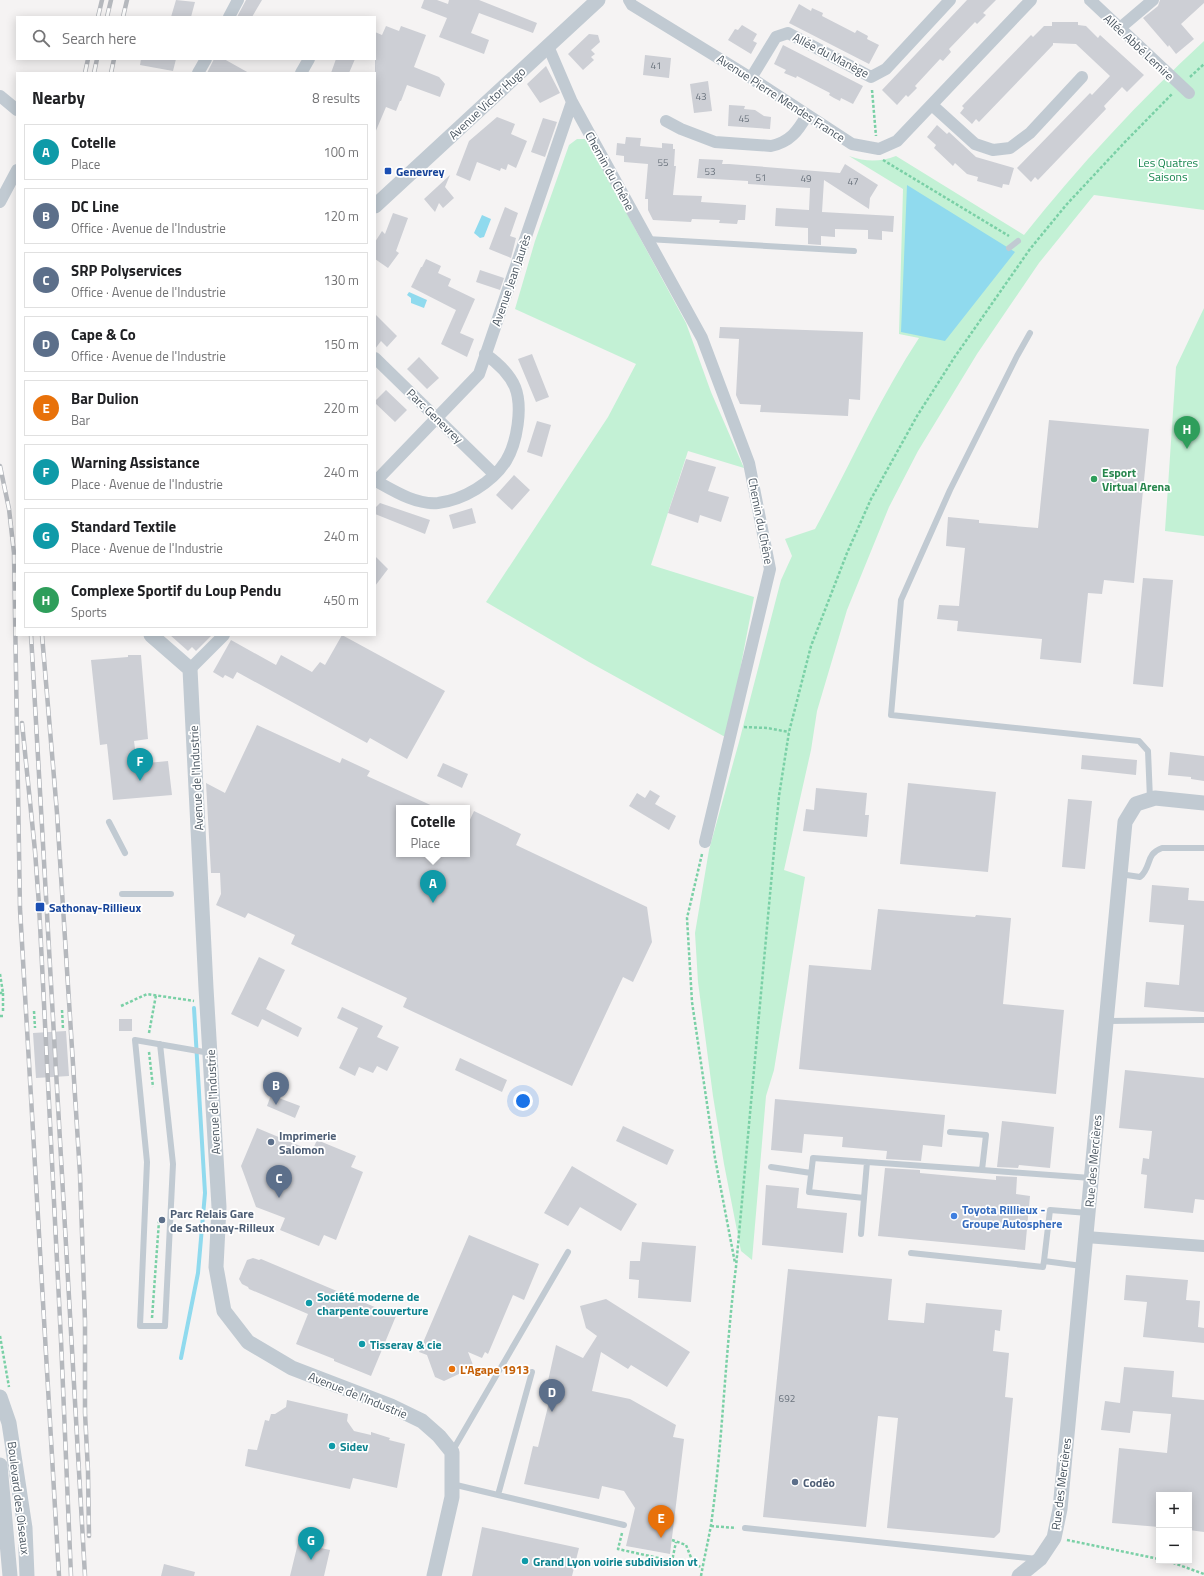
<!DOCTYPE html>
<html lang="en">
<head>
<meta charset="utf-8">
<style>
  :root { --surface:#fff; --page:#f2f2f2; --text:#202124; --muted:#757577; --line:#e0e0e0; --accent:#7c3aed }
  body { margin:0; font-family:"Titillium Web",sans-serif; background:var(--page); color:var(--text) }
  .controls { position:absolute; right:12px; bottom:12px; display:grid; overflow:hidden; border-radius:0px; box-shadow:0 2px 10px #0003 }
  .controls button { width:36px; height:36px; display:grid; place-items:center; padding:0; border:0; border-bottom:1px solid var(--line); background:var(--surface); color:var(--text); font:20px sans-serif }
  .you { position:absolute; left:523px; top:1101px; width:14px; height:14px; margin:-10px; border:3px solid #fff; border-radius:50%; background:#1a73e8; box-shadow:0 0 0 6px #1a73e833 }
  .badge { display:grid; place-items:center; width:26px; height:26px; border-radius:50%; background:var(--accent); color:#fff; font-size:13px; font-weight:700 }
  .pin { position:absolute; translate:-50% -33px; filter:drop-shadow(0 1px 2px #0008) }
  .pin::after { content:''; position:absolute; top:21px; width:14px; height:12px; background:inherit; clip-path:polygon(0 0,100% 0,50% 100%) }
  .popup { position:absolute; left:396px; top:805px; width:74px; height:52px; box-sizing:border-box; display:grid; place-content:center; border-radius:0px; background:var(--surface); filter:drop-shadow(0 1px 3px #0005); font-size:13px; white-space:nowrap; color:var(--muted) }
  .popup b { font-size:15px; color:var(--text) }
  .popup::after { content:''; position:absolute; left:50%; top:100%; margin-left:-8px; border:8px solid transparent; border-top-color:var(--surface) }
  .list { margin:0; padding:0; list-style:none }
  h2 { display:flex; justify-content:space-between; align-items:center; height:52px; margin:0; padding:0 16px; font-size:17px }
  h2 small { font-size:13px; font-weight:400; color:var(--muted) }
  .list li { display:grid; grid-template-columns:26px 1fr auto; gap:12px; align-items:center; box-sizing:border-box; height:56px; margin:0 8px 8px; padding:0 8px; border:1px solid var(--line); border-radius:0px }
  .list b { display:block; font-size:15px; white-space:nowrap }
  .list p { margin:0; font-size:13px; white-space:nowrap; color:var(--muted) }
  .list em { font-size:13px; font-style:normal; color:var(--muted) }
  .icon { flex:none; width:22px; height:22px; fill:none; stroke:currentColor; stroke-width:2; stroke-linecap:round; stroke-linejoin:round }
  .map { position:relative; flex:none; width:1204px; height:1576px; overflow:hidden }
  .search { position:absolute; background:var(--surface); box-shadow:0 2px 10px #0003; left:16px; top:16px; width:360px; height:44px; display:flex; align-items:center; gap:10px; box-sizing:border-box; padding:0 14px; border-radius:0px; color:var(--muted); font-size:15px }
  .panel { position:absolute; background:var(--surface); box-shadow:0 2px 10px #0003; left:16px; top:72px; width:360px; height:564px; border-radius:0px }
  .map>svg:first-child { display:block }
  .green { fill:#c3f1d5 }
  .water { fill:#90daee }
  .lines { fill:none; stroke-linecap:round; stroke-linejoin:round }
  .stream { stroke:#90daee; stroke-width:4 }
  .building { fill:#cdcfd5 }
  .path { stroke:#7ad0a6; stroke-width:2.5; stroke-dasharray:3 2; stroke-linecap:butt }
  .service { stroke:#c1cad2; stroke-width:6 }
  .minor { stroke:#c1cad2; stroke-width:12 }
  .tertiary { stroke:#c1cad2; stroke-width:15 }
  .rail-casing { stroke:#b5b8bd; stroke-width:4.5 }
  .rail { stroke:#fff; stroke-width:3; stroke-dasharray:9; stroke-linecap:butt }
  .transit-dot { fill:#1a4fb4; stroke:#fff; stroke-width:1.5 }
  .leisure-dot { fill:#2e9e5b; stroke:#fff; stroke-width:1.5 }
  .service-dot { fill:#5c6f8a; stroke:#fff; stroke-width:1.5 }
  .shop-dot { fill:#3f7fe0; stroke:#fff; stroke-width:1.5 }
  .culture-dot { fill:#0f9aa8; stroke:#fff; stroke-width:1.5 }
  .food-dot { fill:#e8710a; stroke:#fff; stroke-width:1.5 }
  .labels { text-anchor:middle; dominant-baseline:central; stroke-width:3.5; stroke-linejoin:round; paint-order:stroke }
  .number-label { font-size:10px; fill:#6b747e }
  .street-label { font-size:12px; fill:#4a5661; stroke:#fff }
  .park-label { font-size:12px; fill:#17864f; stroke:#fff }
  .transit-label { font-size:12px; font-weight:bold; fill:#164399; stroke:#fff; text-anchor:start }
  .leisure-label { font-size:12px; font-weight:bold; fill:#27864d; stroke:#fff; text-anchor:start }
  .service-label { font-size:12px; font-weight:bold; fill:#4e5e75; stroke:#fff; text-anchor:start }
  .shop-label { font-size:12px; font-weight:bold; fill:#366cbe; stroke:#fff; text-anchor:start }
  .culture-label { font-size:12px; font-weight:bold; fill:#0d838f; stroke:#fff; text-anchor:start }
  .food-label { font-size:12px; font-weight:bold; fill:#c56008; stroke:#fff; text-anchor:start }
</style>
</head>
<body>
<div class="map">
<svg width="1204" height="1576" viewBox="0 0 1204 1576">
  <rect width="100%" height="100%" fill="#f5f3f3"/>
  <path class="green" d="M1204,41V210L1094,195L1039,263L977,354L918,451L889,507L847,610L817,711L811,750L784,870L805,877L774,1070L766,1096L752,1260L741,1251L724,1164L713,1096L698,982L695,933L709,850L739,742L781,580L792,556L785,539L815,529C850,465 879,399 919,338L899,334L903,189L849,156C866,162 880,162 896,156L1024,235C1079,166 1139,101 1204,41Z
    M577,139H585L593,151L686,323L711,392L744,468L688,451L651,565L754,597L727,738L589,662L486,602L608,417L636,364L515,309L535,241L569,145Z
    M1204,308V536L1165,531L1176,367Z"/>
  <path class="water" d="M907,185L1015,252L945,341L901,332Z
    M482,215L491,219L484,237L480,238L474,233Z
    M409,292L427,300L424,308L411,303V298L407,295Z"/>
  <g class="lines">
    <path class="stream" d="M181,1358L198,1273L205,1193L194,1008"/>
  </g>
  <path class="building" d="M176,0L195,2L191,17H171Z
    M246,0H262L252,17H237Z
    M424,0H437L448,4L449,0H479L537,23L533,33L479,13L471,33L489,40L484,54L439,37L447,18L421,8Z
    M967,0H996L983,13L986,15L977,24L975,22L949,49L951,52L943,61L940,59L915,86L917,88L908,97L906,95L897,105L882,90Z
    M1160,0H1204V3L1181,24L1194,39L1176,54L1169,45L1168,47L1143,18L1158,6Z
    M799,4L811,11L812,8L823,13L822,16L855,33L857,30L868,36L867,39L879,45L869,64L789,23Z
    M1052,22H1078V25L1086,26L1098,38L1100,35L1144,75L1127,92L1122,87L1104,106L1106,109L1038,180L1035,177L1031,182L1017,168L1090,93L1092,95L1110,76L1076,44L1053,43V45L979,122L976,119L972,124L960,113L964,108L962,106L1031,35L1033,37L1044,26H1052Z
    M742,25L757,34L753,41L757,43L751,54L728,40L735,29L738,30Z
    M386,26L399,31L401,26L426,35L414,67L439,77L445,84L440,97L407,85L401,101H400L396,111L386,107L375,133V32L382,35Z
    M589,34L598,35L600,42L591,50L595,54L591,57L594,60L583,70L568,54Z
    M783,45L863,86L853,104L841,98L840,101L834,98L829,95L830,93L797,76L796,78L784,73L786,70L774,64Z
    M645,55L671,58L669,78L643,75Z
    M141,59H176L173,71L140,65Z
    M214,59H224L249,73H207Z
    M336,59H355L349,73H331Z
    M546,66L560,93L540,103L527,84Z
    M708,81L712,111L694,113L690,84Z
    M729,105L745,106L744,109L755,110L764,116L771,117L770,129L728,126Z
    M497,117L515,124L511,134L527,141L516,168L508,164L506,170L501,168L500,171L477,162L470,181L456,175L469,141Z
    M543,118L557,122L545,157L531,152Z
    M937,125L947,134L949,132L976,157L1014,168L1009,185L1003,184L1002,188L977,181L978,177L967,174L955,163L953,166L934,148L936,145L927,137Z
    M626,137L641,138L640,146L662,148V143L673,144V149H675L674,166H676L673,195L702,196L701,202L746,205L745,220H738L737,224L719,223L720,220L692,219L691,222L653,220L648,210V199H645L648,164L624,162V156L616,155L617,143L625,144Z
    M699,159L723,160L722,164H729L840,173L845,164L878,185L870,198L869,209L824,180L822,212L894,216L893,232L882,231V240L868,239V230L835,229V237L821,236V245L808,244V228L775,226L776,208L809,210L810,188L748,184V181L697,178Z
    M450,175L445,187L454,198L443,208L439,203L435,212L424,199Z
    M505,207L518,213L510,236L516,238L511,258L489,249Z
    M393,213L408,218L396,251L399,253L388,268L375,259V242L382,231L385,234Z
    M426,259L441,266L438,273L451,279L448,286L475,299L460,333L474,339L467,357L441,344L456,310L411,287L421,267H422Z
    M480,270L504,278L500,290L476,282Z
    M375,314L397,336L387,347L381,341L375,349Z
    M720,327L863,332L860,400L849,399L848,416L760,412L761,405L740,404L736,395L739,339L719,338Z
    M532,354L549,397L536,402L518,359Z
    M419,357L439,378L427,389L407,369Z
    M386,390L407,410L395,422L375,403V401Z
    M1049,420L1149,429L1134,583L1104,580L1102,594L1088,593L1081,663L1040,659L1042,639L957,631L958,621L937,619L939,605L959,606L965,548L946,546L948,517L979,520V523L1038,528Z
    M537,421L551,425L542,457L527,452Z
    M686,459L716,467L708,491L729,497L721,522L700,515L698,523L668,513Z
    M514,475L530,490L512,510L496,495Z
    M380,503L430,520L425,534L375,514V508Z
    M472,508L476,523L453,529L449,515Z
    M375,556L388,569L375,586Z
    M1143,578L1173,580L1163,687L1133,684Z
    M170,635H212L196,651L192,647L188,651Z
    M342,635L445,691L407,759L370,738L367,743L237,672L233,679L225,675L223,678L213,672L231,640L276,665L281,655L312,672L320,662L325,665Z
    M128,655H141L148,739L134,741L137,764L168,761L172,795L113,800L107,744L100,745L91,660L128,657Z
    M257,725L340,763L342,758L370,771L367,776L437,808H399V854H467V826L474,811L521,834L516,845L647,907L652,942L633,982L623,977L572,1086L403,1007L407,998L291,944L295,935L248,913L245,918L216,905L221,894L220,873H211L206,783L225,793Z
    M1170,752L1204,756V781L1191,779V777L1168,775Z
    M1082,755L1137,760L1136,775L1081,769Z
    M443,763L468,774L462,788L437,776Z
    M908,783L996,792L988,872L900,864Z
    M816,788L867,793L865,815H869L867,837L803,831L806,809L814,810Z
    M650,790L660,796L655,804L676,816L669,830L629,806L637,793L645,798Z
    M1068,799L1092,801L1085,869L1062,867Z
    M1152,885L1189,888L1188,900L1204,901V1012L1144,1007L1146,982L1179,985L1184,925L1149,922Z
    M878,909L975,917L976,915L1011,918L1003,1004L1064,1010L1056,1094L799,1069L809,965L871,970Z
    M259,957L285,970L266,1009L302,1028L298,1037L262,1019L258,1027L231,1014Z
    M342,1007L383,1026L377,1037L399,1047L387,1071L377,1066L373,1073L359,1067L355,1076L339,1068L358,1028L337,1018Z
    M119,1019H132V1031H119Z
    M66,1031L69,1076L36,1078L33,1033Z
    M460,1058L507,1080L502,1092L455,1070Z
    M1125,1070L1204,1078V1200L1195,1199L1193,1213L1144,1208L1147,1175L1141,1174L1143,1158L1149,1159L1152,1131L1119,1128Z
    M271,1095L300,1106L295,1118L267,1106Z
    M775,1099L945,1115L942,1147L923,1145L921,1161L886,1159L887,1151L842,1147L843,1137L804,1134L802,1153L771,1150Z
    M1002,1121L1054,1127L1050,1168L1019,1165L1018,1168L997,1167Z
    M623,1126L674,1150L667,1165L616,1141Z
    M257,1128L312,1151L317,1140L356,1156L351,1167L363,1172L336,1240L324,1235L319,1246L280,1230L285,1218L256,1207L241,1166Z
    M572,1166L637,1204L621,1231L580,1207L568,1226L544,1213Z
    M885,1168L920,1170V1173L996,1180V1176L1017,1177L1016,1194L1030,1196L1025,1250L878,1236Z
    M766,1185L799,1188L797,1208L847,1213L843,1253L762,1245Z
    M469,1235L539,1264L524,1300L513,1295L488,1354L485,1352L482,1358L468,1352L473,1365L463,1369L461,1373L444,1381L435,1377L427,1355L419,1352Z
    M642,1242L696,1246L691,1302L638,1298L639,1280L629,1279L630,1261H640Z
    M253,1258L259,1260L261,1259L396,1316L371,1376L334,1361V1359L296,1344L308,1314L249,1289L248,1287L242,1284L239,1279L247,1260Z
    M788,1269L892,1279L888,1320L924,1323L926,1303L1002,1310L1000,1331L995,1330L993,1351L1009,1353L1005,1397L1013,1398L1000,1532L994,1538L887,1528L898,1418L878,1416L866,1527L763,1517Z
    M1126,1275L1188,1280L1186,1300L1200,1301L1198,1327L1204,1328V1343L1143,1337L1147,1302L1124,1300Z
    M606,1299L690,1352L667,1387L631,1365L628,1369L601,1352L592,1391L630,1399L676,1425L673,1437L684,1439L670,1554L626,1546L635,1508L624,1491L602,1486L599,1499L524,1484L533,1446L538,1447L554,1382L548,1381L556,1345L583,1358L597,1336L586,1328L580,1306Z
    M1124,1367L1174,1371L1172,1397L1204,1400V1532L1189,1530V1495H1159V1527L1112,1523L1119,1448L1167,1453L1171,1414L1133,1411L1130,1433L1101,1430L1105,1401L1120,1403Z
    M287,1400L348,1414L347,1421L354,1431L371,1435V1432L390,1438L389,1440L405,1444L397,1488L353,1478L350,1489L245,1466L248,1449L257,1450L265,1420L269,1421L271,1414H275L286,1407Z
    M482,1527L579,1548L572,1576H472Z
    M298,1543L330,1550L324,1576H290Z
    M164,1564L195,1572L194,1576H161Z"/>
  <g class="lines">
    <path class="path" d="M1190,77L1204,64
      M872,90L876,136
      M883,160L1009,236
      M744,727L767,728L789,732
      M702,854L687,918L692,1002L715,1158L735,1263
      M0,974L3,993H0
      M3,993V1012
      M121,1006L147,994L194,1001
      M62,1010L63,1029
      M34,1011L35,1028
      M0,1016H4
      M149,1033L156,995
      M149,1052L153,1087
      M152,1318L159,1221
      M0,1336L9,1387
      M711,1526L736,1528
      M622,1533L618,1549L672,1561L676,1542
      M672,1540L686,1545L694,1565L702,1567
      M1067,1540L1159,1559
      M1168,1561L1204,1574
      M701,1576C704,1559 708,1542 711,1525C723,1440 725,1353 736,1267L779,796L789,732L811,646L847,553L871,499L917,416L954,358L1030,249L1067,204L1124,143L1172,94"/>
    <path class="service" d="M647,239L854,251
      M1009,248L1018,241
      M1030,333L1017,356L950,490L901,600L891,715L1139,741L1148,751L1150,799
      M109,822L125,853
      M1120,874L1140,877C1152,867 1145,854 1162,848H1204
      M122,894H171
      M1106,1021L1204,1020
      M160,1044L173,1164L165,1326H140L147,1162L135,1040L210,1053
      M950,1132L986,1135L982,1170L1091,1178
      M771,1167L811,1173
      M864,1198L809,1192L813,1158L867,1162
      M861,1234L867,1162L982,1170
      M911,1253L1043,1267L1044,1261
      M1082,1266L1044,1261L1050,1210L1088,1213
      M453,1450L568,1252
      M452,1484L624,1525
      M498,1495L532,1372
      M745,1528L1037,1559"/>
    <path class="minor" d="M629,0L632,5L751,78L852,144L879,149L897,141L1031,0
      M1090,0L1189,93
      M229,17L238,0
      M1120,28L1153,0
      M198,73L206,59
      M301,73L309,59
      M751,78L776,37L788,33L871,77L886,69L950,0
      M0,96L17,110
      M572,102L702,338L749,463L770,569L705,842
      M932,105L975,144L993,150L1010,148L1030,133L1082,77
      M666,121L681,129L715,142L771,146C790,142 798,131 807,115
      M0,202L17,170
      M375,358L494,474
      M376,481C394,491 416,505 438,503C463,500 492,483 506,461C517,443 523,407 515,387C509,373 498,363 485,354
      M375,482L479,374L572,102L548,46
      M190,669L224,635
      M1086,1237L1204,1246"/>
    <path class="tertiary" d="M375,206L598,0
      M151,635L190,669L206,988L219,1207L216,1267L224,1311L248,1342L292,1368L391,1406L422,1421L439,1436L452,1452V1497L434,1576
      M0,1397L9,1423L25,1528L27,1576
      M0,1465L10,1576
      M1019,1576L1040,1559L1054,1538L1060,1509L1125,822L1136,804L1155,798L1204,803"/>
    <defs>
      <path id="rail" d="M98,17L102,0
        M107,17L111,0
        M123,17L127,0
        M85,73L88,59
        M94,73L97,59
        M111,73L114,59
        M0,466L9,509L14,553L20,909L59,1576
        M31,635L85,1576
        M42,635L57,813L80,1174L85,1321V1413L88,1471L89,1536
        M22,723L35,851L39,905L61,1340L71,1576"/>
    </defs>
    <use href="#rail" class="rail-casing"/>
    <use href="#rail" class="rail"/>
  </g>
  <g class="transit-dot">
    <rect x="384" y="167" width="8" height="8" rx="2"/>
    <rect x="35" y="902" width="10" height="10" rx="2"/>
  </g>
  <circle class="leisure-dot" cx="1094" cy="479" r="4"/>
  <g class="service-dot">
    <circle cx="271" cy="1142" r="4"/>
    <circle cx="162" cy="1220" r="4"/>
    <circle cx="795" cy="1482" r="4"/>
  </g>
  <circle class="shop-dot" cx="954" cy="1216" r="4"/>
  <g class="culture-dot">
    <circle cx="309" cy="1303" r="4"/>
    <circle cx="362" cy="1344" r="4"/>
    <circle cx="332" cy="1446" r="4"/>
    <circle cx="525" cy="1561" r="4"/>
  </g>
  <circle class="food-dot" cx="452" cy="1369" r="4"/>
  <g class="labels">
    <g class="number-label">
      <text x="656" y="65">41</text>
      <text x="701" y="96">43</text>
      <text x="744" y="118">45</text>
      <text x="663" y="162">55</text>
      <text x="710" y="171">53</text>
      <text x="761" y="177">51</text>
      <text x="806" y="178">49</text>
      <text x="853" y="181">47</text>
      <text x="787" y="1398">692</text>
    </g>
    <g class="street-label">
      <text transform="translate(1139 47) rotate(43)">Allée Abbé Lemire</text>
      <text transform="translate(831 55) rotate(27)">Allée du Manège</text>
      <text transform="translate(781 98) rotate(33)">Avenue Pierre Mendes France</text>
      <text transform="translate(487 103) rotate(-43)">Avenue Victor Hugo</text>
      <text transform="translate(610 171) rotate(61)">Chemin du Chêne</text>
      <text transform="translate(511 280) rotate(-71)">Avenue Jean Jaurès</text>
      <text transform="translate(435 416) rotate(44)">Parc Genevrey</text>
      <text transform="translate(761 521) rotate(79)">Chemin du Chêne</text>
      <text transform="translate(196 778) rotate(-93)">Avenue de l'Industrie</text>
      <text transform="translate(213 1102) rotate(-93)">Avenue de l'Industrie</text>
      <text transform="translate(1093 1161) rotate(-85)">Rue des Mercières</text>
      <text transform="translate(358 1395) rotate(22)">Avenue de l'Industrie</text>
      <text transform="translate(1061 1484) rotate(-83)">Rue des Mercières</text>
      <text transform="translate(19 1498) rotate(83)">Boulevard des Oiseaux</text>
    </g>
    <g class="park-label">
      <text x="1168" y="162">Les Quatres<tspan x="1168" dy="14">Saisons</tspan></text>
    </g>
    <g class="transit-label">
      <text x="396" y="171">Genevrey</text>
      <text x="49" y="907">Sathonay-Rillieux</text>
    </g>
    <g class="leisure-label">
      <text x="1102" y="472">Esport<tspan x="1102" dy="14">Virtual Arena</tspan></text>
    </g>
    <g class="service-label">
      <text x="279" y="1135">Imprimerie<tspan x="279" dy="14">Salomon</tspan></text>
      <text x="170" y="1213">Parc Relais Gare<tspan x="170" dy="14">de Sathonay-Rilleux</tspan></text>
      <text x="803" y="1482">Codéo</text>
    </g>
    <g class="shop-label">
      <text x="962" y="1209">Toyota Rillieux -<tspan x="962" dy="14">Groupe Autosphere</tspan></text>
    </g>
    <g class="culture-label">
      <text x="317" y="1296">Société moderne de<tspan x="317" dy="14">charpente couverture</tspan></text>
      <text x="370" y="1344">Tisseray &amp; cie</text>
      <text x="340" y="1446">Sidev</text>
      <text x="533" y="1561">Grand Lyon voirie subdivision vt</text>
    </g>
    <g class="food-label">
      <text x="460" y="1369">L'Agape 1913</text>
    </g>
  </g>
</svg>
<div class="controls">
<button>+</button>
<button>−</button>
</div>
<div class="you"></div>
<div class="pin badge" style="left:433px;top:903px;background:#0f9aa8">A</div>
<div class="popup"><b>Cotelle</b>Place</div>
<div class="pin badge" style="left:276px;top:1105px;background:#5c6f8a">B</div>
<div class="pin badge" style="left:279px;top:1198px;background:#5c6f8a">C</div>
<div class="pin badge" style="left:552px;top:1412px;background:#5c6f8a">D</div>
<div class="pin badge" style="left:661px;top:1538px;background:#e8710a">E</div>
<div class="pin badge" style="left:140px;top:781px;background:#0f9aa8">F</div>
<div class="pin badge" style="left:311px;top:1560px;background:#0f9aa8">G</div>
<div class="pin badge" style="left:1187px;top:449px;background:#2e9e5b">H</div>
<div class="search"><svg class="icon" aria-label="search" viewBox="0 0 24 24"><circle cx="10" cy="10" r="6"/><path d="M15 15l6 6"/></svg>Search here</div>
<section class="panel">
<h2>Nearby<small>8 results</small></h2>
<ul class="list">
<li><span class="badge" style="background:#0f9aa8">A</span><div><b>Cotelle</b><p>Place</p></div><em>100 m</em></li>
<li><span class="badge" style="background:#5c6f8a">B</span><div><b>DC Line</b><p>Office · Avenue de l'Industrie</p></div><em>120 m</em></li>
<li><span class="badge" style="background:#5c6f8a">C</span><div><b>SRP Polyservices</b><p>Office · Avenue de l'Industrie</p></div><em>130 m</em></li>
<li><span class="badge" style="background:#5c6f8a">D</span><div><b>Cape &amp; Co</b><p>Office · Avenue de l'Industrie</p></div><em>150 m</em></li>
<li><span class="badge" style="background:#e8710a">E</span><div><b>Bar Dulion</b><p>Bar</p></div><em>220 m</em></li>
<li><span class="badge" style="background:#0f9aa8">F</span><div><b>Warning Assistance</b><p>Place · Avenue de l'Industrie</p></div><em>240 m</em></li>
<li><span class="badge" style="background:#0f9aa8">G</span><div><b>Standard Textile</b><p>Place · Avenue de l'Industrie</p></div><em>240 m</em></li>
<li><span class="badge" style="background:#2e9e5b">H</span><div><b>Complexe Sportif du Loup Pendu</b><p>Sports</p></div><em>450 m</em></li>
</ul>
</section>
</div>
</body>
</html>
